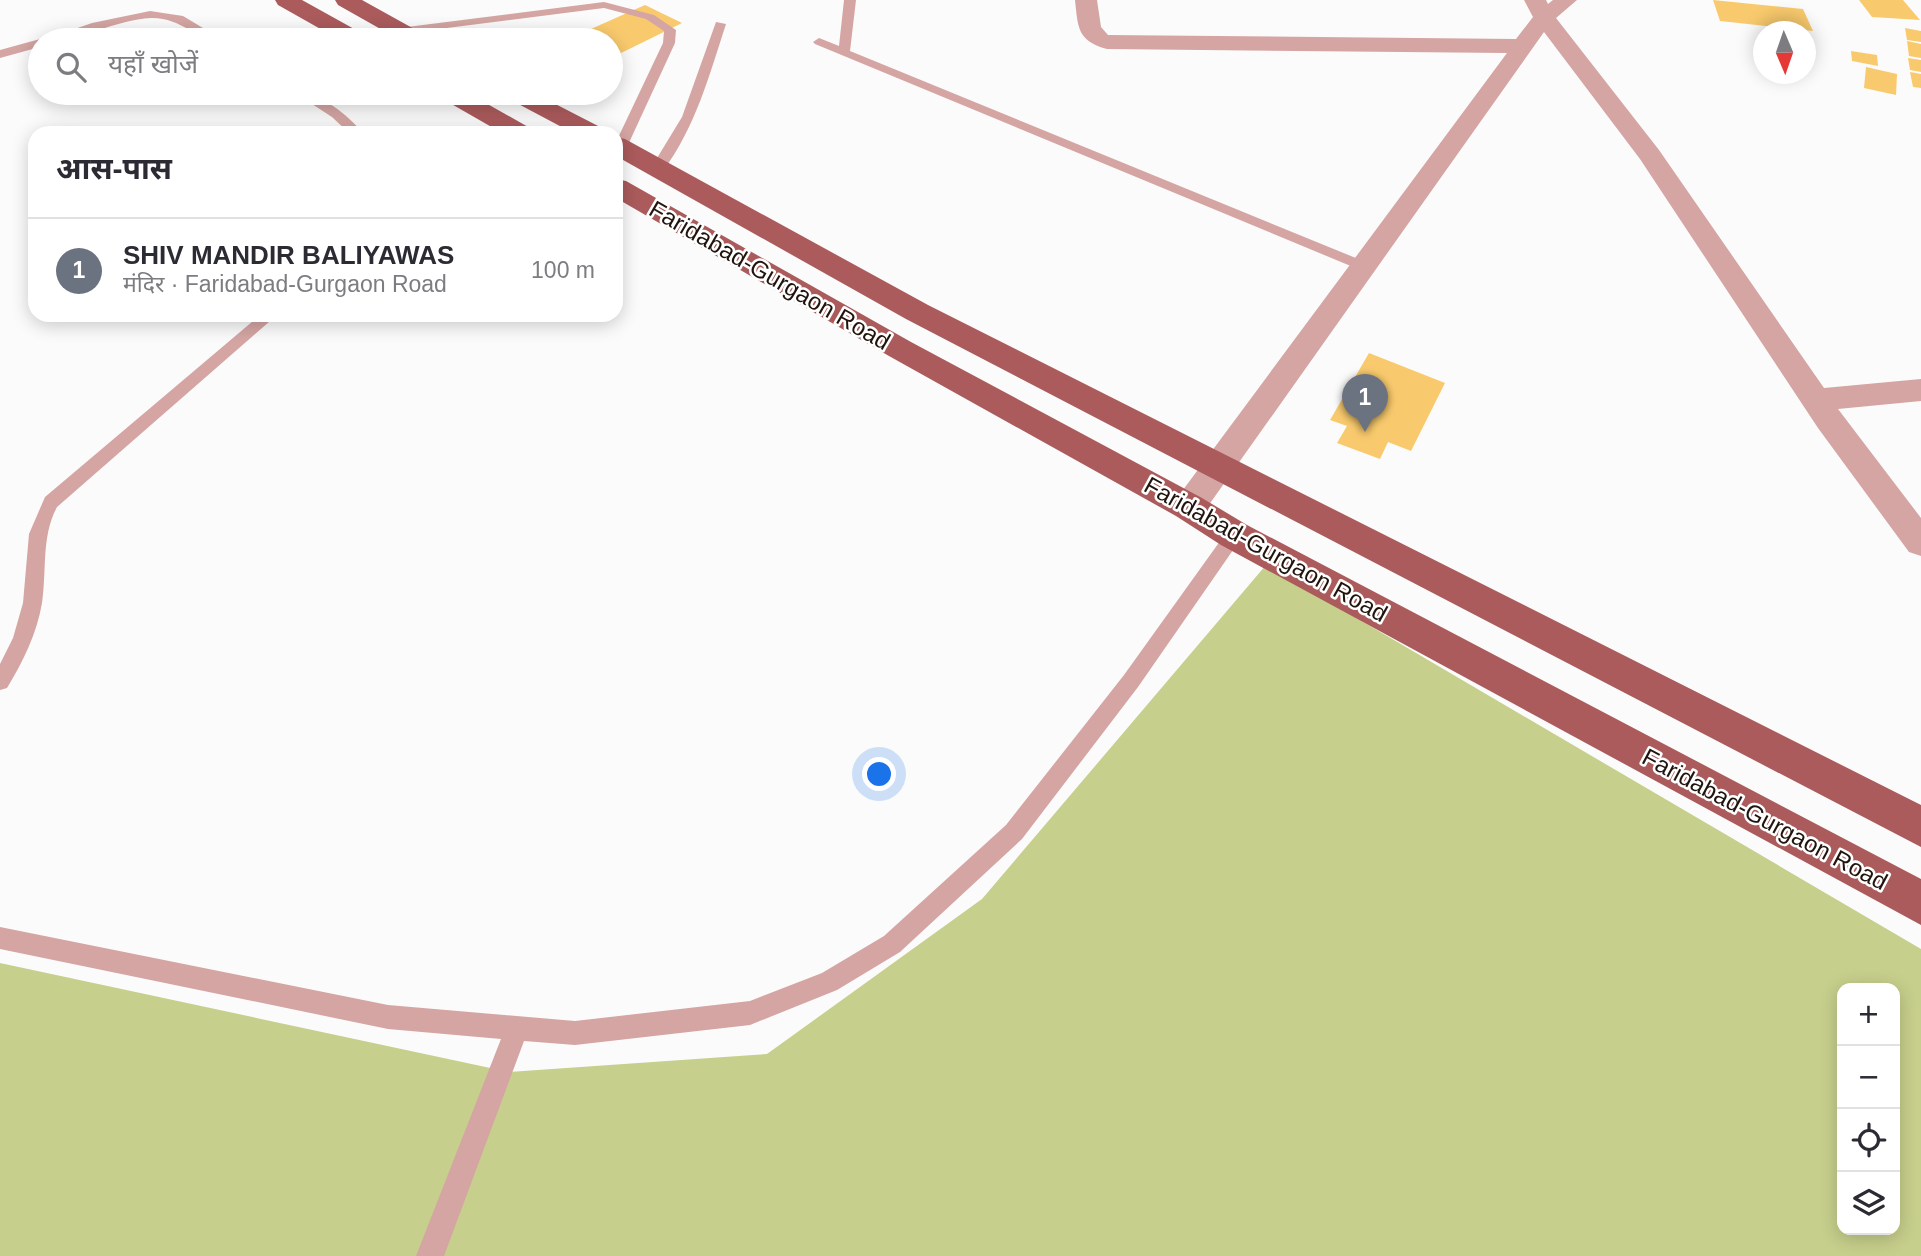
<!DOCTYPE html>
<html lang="hi">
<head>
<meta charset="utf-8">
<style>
  :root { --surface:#fff; --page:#f7f7f7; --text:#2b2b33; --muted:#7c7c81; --line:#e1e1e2; --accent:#1a73e8 }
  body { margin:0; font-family:Helvetica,"Noto Sans Devanagari",sans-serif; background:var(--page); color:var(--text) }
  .controls { position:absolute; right:21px; bottom:21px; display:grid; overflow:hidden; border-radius:14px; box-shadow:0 4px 18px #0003 }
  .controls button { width:63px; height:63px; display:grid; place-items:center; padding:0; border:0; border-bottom:2px solid var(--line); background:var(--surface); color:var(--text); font:35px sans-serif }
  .compass { position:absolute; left:1753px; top:21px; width:63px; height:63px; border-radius:50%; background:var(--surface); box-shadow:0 4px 18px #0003; rotate:178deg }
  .you { position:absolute; left:880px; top:775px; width:24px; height:24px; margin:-18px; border:5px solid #fff; border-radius:50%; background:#1a73e8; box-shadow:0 0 0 10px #1a73e833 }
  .badge { display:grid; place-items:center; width:46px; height:46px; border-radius:50%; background:var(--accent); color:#fff; font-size:23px; font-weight:700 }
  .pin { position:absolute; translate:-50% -58px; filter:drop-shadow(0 2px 4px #0008) }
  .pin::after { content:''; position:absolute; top:37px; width:24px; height:21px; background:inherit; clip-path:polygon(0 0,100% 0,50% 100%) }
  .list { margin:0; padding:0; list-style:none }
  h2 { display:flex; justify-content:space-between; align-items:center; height:91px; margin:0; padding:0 28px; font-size:30px }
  h2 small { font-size:23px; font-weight:400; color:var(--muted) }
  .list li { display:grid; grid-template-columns:46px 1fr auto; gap:21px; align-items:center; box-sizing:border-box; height:105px; padding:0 28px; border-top:2px solid var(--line) }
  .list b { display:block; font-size:26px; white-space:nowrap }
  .list p { margin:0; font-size:23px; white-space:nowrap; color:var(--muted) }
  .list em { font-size:23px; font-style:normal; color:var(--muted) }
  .icon { flex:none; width:38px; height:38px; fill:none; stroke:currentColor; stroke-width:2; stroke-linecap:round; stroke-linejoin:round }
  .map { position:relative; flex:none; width:1921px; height:1256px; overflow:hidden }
  .search { position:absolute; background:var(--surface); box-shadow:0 4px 18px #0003; left:28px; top:28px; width:595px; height:77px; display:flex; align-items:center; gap:18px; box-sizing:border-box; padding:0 24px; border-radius:38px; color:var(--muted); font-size:26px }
  .panel { position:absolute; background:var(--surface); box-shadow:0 4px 18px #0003; left:28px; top:126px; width:595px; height:196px; border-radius:21px }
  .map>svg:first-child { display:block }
  .green { fill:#c7cf8c; fill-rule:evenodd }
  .building { fill:#f9ca6d }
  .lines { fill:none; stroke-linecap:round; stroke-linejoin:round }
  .service { fill:#d4a5a3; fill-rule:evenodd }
  .minor { fill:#d4a5a3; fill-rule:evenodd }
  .primary { fill:#ab5b5c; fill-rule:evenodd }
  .labels { text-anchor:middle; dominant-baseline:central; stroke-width:5; stroke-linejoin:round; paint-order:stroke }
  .street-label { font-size:24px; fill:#20140d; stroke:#fff }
</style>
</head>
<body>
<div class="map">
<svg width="1921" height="1256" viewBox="0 0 1921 1256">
  <rect width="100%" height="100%" fill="#fbfbfb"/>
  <path class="green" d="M1266,565L1921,949V1256H0V963L509,1072L767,1054L982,899ZM1842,988H1895V1230H1842Z"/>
  <path class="building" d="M1713,0L1803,9L1813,31L1720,21Z
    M1859,0H1903L1920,20L1872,17Z
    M645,5L682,23L611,58V40H566Z
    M1905,28L1921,31V42L1907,40Z
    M1907,41L1921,44V58L1909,56Z
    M1851,51L1877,55L1878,66L1852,61Z
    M1908,58L1921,60V72L1910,70Z
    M1866,67L1897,74L1896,95L1864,88Z
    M1910,72L1921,74V88L1913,87Z
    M1369,353L1445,383L1411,451L1388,442L1380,459L1337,443L1347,426L1330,420Z"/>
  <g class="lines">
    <path class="service" d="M844,0H856L850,51L1368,263L1370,266L1368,269H1358L815,44L813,42L819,38L839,46Z
      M604,2L654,15L676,30L675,43L627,147L620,151L616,150V142L663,43L664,31L646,19L604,8L399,34L393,31L399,28Z
      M150,11L183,16L223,40C196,41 181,17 151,18C114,20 80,42 43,40L92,23Z
      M716,22L726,24C709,76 696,126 663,171H653L651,168L682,117Z
      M40,39L43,40H40V47L0,58V50Z
      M295,93C320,92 347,114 363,133H349L332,117Z
      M260,315H277L57,507C41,537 47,570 42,603C37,633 23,662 7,688L0,690V664L13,638L23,603L29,534L45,497Z
      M1234,528L1240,530L1243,535L1240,540L1138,687L1022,839L900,952L837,990L750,1025L575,1045L524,1041L444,1256H416L501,1039L388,1029L0,949V927L388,1005L575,1021L750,1001L822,973L884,936L1006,825L1124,675L1228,530Z"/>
    <path class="minor" d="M1075,0H1097L1101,27L1108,35L1516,39L1533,17L1524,0H1546L1548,4L1553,0H1577L1556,18L1659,150L1824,388L1921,379V401L1838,409L1921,518V556L1909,552L1818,428L1640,159L1544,32L1201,516L1189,520L1177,516L1172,507L1177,498L1507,53L1107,49C1077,41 1078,27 1075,0Z"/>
    <path class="primary" d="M275,0H302L365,35L369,40H340L278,5Z
      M335,0H362L425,35L429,40H400L338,5Z
      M438,93H468L530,128L534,133H502L441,98Z
      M504,93H534L602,128L606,133H573L507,98Z
      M616,137L625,139L928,305L1921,805V847L906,319L616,156Z
      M616,179L626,181L911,342L1202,498L1247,525L1921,879V925L1221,545L1176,516L889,356L616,198Z"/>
  </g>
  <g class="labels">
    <g class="street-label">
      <text transform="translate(770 275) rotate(30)">Faridabad-Gurgaon Road</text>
      <text transform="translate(1266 549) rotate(29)">Faridabad-Gurgaon Road</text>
      <text transform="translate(1765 819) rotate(28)">Faridabad-Gurgaon Road</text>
    </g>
  </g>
</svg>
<div class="controls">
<button>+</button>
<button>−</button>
<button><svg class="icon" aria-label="locate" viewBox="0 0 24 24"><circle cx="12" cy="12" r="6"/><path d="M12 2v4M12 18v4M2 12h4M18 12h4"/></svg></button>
<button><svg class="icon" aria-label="layers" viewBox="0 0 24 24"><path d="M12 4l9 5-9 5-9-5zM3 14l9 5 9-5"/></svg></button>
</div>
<svg class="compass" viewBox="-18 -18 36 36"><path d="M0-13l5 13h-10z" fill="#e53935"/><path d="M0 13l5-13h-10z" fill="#7c7c81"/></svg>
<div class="you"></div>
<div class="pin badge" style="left:1365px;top:432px;background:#6b7280">1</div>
<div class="search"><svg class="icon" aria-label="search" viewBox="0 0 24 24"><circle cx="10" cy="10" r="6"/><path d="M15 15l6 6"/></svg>यहाँ खोजें</div>
<section class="panel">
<h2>आस-पास<small></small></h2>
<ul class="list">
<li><span class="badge" style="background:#6b7280">1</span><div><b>SHIV MANDIR BALIYAWAS</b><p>मंदिर · Faridabad-Gurgaon Road</p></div><em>100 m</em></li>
</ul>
</section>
</div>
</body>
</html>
